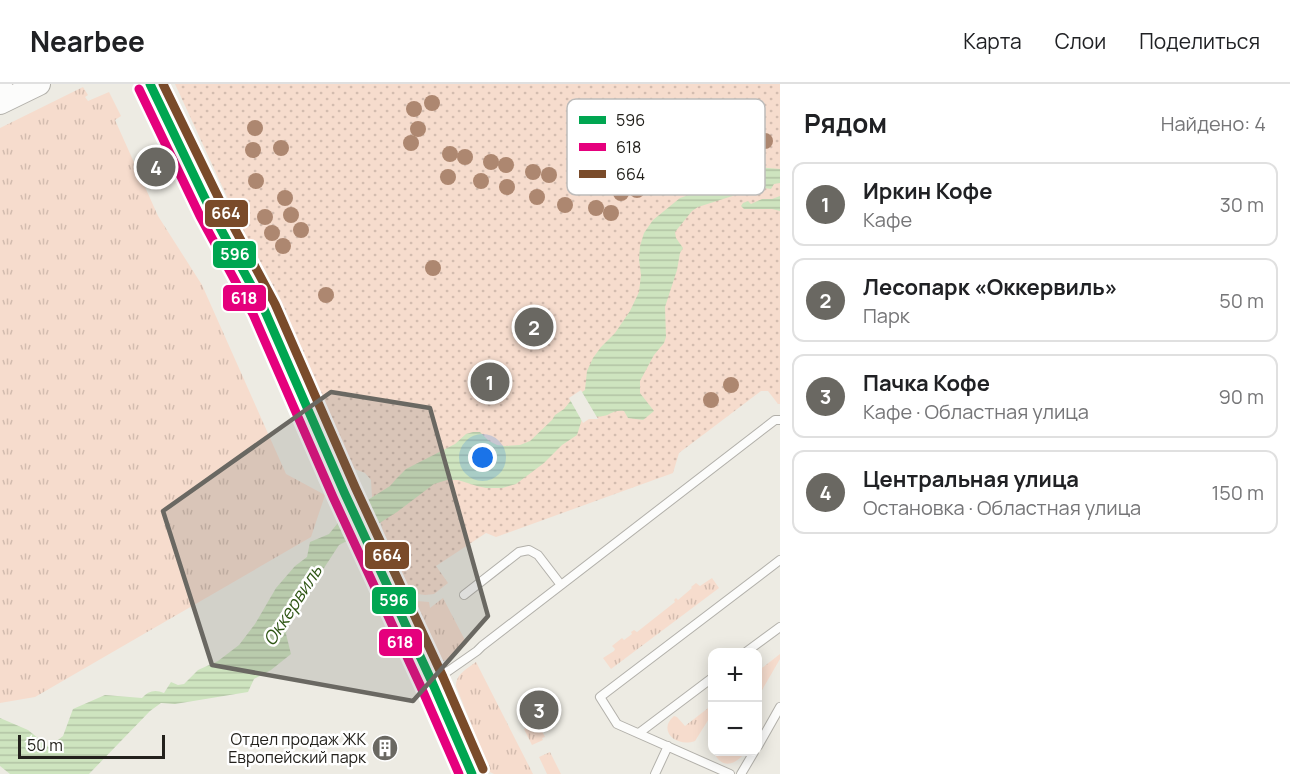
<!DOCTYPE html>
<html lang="ru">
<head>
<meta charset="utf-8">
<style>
  :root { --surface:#fff; --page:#f6f6f6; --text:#202124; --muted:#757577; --line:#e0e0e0; --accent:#6a6862 }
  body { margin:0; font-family:Manrope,sans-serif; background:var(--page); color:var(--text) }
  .controls { position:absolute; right:18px; bottom:18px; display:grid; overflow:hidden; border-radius:12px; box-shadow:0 3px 15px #0003 }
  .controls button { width:54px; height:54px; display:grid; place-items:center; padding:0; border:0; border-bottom:2px solid var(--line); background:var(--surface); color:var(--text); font:30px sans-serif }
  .scale { position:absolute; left:18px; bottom:15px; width:147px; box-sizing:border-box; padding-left:6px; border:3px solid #23211c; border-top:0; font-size:16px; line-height:21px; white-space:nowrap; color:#23211c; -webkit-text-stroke:4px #fff; paint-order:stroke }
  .you { position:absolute; left:483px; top:374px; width:21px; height:21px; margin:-15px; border:4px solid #fff; border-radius:50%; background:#1a73e8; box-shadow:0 0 0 9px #1a73e833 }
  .badge { display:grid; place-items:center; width:39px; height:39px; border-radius:50%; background:var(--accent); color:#fff; font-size:20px; font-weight:700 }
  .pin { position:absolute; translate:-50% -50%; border:3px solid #fff; box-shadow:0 2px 6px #0006 }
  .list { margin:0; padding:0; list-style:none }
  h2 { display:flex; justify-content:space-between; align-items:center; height:78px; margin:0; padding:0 24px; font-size:26px }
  h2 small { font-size:20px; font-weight:400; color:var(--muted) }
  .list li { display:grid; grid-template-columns:39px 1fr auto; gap:18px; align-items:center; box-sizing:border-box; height:84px; margin:0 12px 12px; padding:0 12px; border:2px solid var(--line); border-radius:12px }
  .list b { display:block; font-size:22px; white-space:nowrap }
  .list p { margin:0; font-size:20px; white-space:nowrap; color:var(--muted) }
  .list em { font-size:20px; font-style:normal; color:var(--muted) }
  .map { position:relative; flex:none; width:780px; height:690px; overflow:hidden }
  header { display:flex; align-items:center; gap:36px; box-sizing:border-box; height:84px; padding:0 30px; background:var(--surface); border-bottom:2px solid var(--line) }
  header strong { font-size:28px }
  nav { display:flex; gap:33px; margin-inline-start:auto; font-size:21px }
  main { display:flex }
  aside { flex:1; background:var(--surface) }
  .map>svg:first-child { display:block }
  .grass { fill:url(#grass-tufts) }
  .park { fill:url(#park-dots) }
  .water { fill:url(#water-rules) }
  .pier { fill:#edebe3 }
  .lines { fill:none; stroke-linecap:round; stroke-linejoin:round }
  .lane-casing { stroke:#b2b0aa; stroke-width:10 }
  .secondary-casing { stroke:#b2b0aa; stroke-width:24 }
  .lane { stroke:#fcfcfb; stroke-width:8 }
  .secondary { stroke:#fcfcfb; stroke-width:22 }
  .bus-1-casing { stroke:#fff; stroke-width:14 }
  .bus-2-casing { stroke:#fff; stroke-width:14 }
  .bus-3-casing { stroke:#fff; stroke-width:14 }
  .bus-1 { stroke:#00a651; stroke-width:9 }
  .bus-2 { stroke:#e5007d; stroke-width:9 }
  .bus-3 { stroke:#7a4b2a; stroke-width:9 }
  .tree { fill:#ad8770 }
  .marked { fill:#6a6862; fill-opacity:0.2; stroke:#6a6862; stroke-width:4.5; stroke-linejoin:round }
  .labels { text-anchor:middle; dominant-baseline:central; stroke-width:5; stroke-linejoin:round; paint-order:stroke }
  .poi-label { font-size:16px; fill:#23211c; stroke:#fff; text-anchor:end }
  .water-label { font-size:18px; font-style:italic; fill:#2e5513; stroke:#fff }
  .key { fill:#fff; stroke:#bdbcbb; stroke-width:1.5 }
  .key-label { font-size:16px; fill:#23211c }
  .line-badge { stroke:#fff; stroke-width:2 }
  .badge-label { font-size:16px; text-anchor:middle; font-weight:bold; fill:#fff }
</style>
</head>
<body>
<header>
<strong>Nearbee</strong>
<nav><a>Карта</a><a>Слои</a><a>Поделиться</a></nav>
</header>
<main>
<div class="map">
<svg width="780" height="690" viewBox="0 0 780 690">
  <defs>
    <pattern id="grass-tufts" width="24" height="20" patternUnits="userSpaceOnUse" patternTransform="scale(1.5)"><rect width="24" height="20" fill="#f6dccd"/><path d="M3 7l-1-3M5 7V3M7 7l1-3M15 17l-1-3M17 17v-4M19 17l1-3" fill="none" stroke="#d3bcaf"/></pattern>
    <pattern id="park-dots" width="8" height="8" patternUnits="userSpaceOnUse" patternTransform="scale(1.5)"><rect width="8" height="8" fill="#f6dccd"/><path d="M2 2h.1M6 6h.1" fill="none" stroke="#d3bcaf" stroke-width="1.8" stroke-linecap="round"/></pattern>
    <pattern id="water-rules" width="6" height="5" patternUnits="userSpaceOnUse" patternTransform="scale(1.5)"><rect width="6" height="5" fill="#cee4bf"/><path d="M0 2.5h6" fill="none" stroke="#b1c3a4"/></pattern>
  </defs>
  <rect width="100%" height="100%" fill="#edebe3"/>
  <path class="grass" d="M83,3L88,11L85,13L88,17L109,8L121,32L115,36L158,132L202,201L286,390L325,411L311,453L35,613L0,619V44Z
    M712,494L719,504L611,585L603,574L614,567L615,565L612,562L622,554L624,556L632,550L631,548L634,546L637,548L675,518L674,516L676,514L678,516L692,504L691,503L696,499L700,502Z
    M443,514L467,560L448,575L438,579L404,516L429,518L430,524Z
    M780,570V575L758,613V587Z
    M476,578L533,690H494L490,688L456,602C456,590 467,585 476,578Z
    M712,621V630L695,657C676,664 657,646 674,632L677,633L685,642Z
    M537,638L545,653L542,654L543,656L532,661L524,645Z
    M550,668L561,690H547L539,673Z
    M714,668H740L743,671C732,683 720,683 714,668Z"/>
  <path class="park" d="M175,0H780V320H778L768,307H761L679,369L673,389L496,453L486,449L436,482L448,499L434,510L425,511L411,509L407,507L386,459L377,424L372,413L371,396L365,389L352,384Z"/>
  <path class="water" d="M757,83L780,85V99L774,100L771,105L764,104L759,106L755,104H752L745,108L698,123L692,127L675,148L676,154L683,164L680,169L677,186L665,223L666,253L664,259L654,271L640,297V309L654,327L643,336L628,334L624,327C611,326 612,331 603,332C595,334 590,330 582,335L577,351L562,361L544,379L516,400L502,404H486L477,402L458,396H447L434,400L397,428L367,447L339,461L324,484L304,503L291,525L286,550L291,570L271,586L254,595L248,608L175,620L161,619L150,627L89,690H10L0,682V634L28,646L49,663L63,652L73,625L105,611L142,614C148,607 155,605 164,609L171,598L178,601L184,600L198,586L218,577L239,561L255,540L276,504L295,482L307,473L310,458L329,450L341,435L355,424L390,402L397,394L406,385L455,360L466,350L473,348H480L489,357L497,361L505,362L520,361L530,357L552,336L555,331L564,325L573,314L585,306L587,287L593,274L601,263L615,249L630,227L639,208L641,191L639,175L640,162L644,149L653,136L680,114L739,93Z
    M780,112V127L772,125H744L741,122L743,119L748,117L751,120L762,115H772Z"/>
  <path class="pier" d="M581,306L582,308L598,335H589L583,339L569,314Z
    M365,414L379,443L349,460L337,435Z"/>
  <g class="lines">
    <defs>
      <path id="lane" d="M464,511L519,468L529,466L538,471L561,501
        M746,568L780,543
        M434,597L477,567L482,562L775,336H780
        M639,649L712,594
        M758,662L780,623
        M655,690L668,662
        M730,690L617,640L600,613L780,476
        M741,690L754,668"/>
      <path id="secondary" d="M150,0L184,73L211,127L264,225L344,408L432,598L472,690
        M0,1L1,0
        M0,19L39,0"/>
    </defs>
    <use href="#lane" class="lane-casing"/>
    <use href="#secondary" class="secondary-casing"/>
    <use href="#lane" class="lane"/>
    <use href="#secondary" class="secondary"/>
    <defs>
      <path id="bus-1" d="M150,0L211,127L264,225L344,408L432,598L472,690"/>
      <path id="bus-2" d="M139,5L200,132L253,230L333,413L421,603L459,690"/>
      <path id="bus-3" d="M163,0L222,121L275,220L355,403L443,593L483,685"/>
    </defs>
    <use href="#bus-1" class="bus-1-casing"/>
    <use href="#bus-2" class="bus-2-casing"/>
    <use href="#bus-3" class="bus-3-casing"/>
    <use href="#bus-1" class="bus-1"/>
    <use href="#bus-2" class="bus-2"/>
    <use href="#bus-3" class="bus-3"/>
  </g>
  <g class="tree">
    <circle cx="432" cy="19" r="8"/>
    <circle cx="414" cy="25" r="8"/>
    <circle cx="255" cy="44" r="8"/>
    <circle cx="418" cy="45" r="8"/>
    <circle cx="765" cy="57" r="8"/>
    <circle cx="411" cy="59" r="8"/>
    <circle cx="281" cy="64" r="8"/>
    <circle cx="253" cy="66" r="8"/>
    <circle cx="450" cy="70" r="8"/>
    <circle cx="465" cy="73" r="8"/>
    <circle cx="491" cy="78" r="8"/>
    <circle cx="506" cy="81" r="8"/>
    <circle cx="533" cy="88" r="8"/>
    <circle cx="549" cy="91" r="8"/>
    <circle cx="448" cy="93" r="8"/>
    <circle cx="256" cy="97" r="8"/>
    <circle cx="481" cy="97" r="8"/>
    <circle cx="507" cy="103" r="8"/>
    <circle cx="637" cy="106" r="8"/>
    <circle cx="621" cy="109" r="8"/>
    <circle cx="537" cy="113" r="8"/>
    <circle cx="285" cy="114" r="8"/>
    <circle cx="565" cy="121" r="8"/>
    <circle cx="596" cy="124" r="8"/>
    <circle cx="611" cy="129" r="8"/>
    <circle cx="291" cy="131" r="8"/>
    <circle cx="265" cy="133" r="8"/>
    <circle cx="301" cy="146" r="8"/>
    <circle cx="272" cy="149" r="8"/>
    <circle cx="283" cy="162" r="8"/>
    <circle cx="433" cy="184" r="8"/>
    <circle cx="326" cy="211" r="8"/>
    <circle cx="731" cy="301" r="8"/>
    <circle cx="711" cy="316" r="8"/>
  </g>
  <path class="marked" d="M331,308L430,324L488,532L413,617L212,581L163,427Z"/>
  <defs>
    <symbol id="building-disc" viewBox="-11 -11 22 22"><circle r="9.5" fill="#6a6862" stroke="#fff"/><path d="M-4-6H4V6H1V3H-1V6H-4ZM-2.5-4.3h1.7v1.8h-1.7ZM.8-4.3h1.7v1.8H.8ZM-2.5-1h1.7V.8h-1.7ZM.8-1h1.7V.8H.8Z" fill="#fff"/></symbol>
  </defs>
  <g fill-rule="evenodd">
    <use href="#building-disc" x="370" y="649" width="30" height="30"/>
  </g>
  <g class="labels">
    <g class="poi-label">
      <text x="366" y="655">Отдел продаж ЖК<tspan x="366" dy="18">Европейский парк</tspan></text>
    </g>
    <g class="water-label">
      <text transform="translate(292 521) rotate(-57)">Оккервиль</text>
    </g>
  </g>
  <rect x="567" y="15" width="198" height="96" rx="9" class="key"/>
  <rect x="579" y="32" width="27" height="8" fill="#00a651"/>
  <rect x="579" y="59" width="27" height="8" fill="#e5007d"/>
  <rect x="579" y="86" width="27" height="8" fill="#7a4b2a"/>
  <g class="key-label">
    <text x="616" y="42">596</text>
    <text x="616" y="69">618</text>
    <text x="616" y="96">664</text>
  </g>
  <g class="line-badge">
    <rect x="204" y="115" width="45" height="29" rx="6" fill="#7a4b2a"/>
    <rect x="212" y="156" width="45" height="29" rx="6" fill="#00a651"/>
    <rect x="222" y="200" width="45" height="28" rx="6" fill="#e5007d"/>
    <rect x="364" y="457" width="46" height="29" rx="6" fill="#7a4b2a"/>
    <rect x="371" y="502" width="46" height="29" rx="6" fill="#00a651"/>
    <rect x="378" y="544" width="45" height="29" rx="6" fill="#e5007d"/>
  </g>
  <g class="badge-label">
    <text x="226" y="135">664</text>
    <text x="235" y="176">596</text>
    <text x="244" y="220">618</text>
    <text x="387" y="477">664</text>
    <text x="394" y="522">596</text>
    <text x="400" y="564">618</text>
  </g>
</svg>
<div class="controls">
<button>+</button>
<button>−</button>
</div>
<div class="scale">50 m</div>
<div class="you"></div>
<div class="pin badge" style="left:490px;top:298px">1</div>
<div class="pin badge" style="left:534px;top:243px">2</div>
<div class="pin badge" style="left:539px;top:626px">3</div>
<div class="pin badge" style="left:156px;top:83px">4</div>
</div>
<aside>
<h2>Рядом<small>Найдено: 4</small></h2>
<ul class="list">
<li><span class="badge">1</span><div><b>Иркин Кофе</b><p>Кафе</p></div><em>30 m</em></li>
<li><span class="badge">2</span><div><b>Лесопарк «Оккервиль»</b><p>Парк</p></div><em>50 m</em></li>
<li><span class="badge">3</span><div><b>Пачка Кофе</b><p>Кафе · Областная улица</p></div><em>90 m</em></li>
<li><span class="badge">4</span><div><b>Центральная улица</b><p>Остановка · Областная улица</p></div><em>150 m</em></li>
</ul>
</aside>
</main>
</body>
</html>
